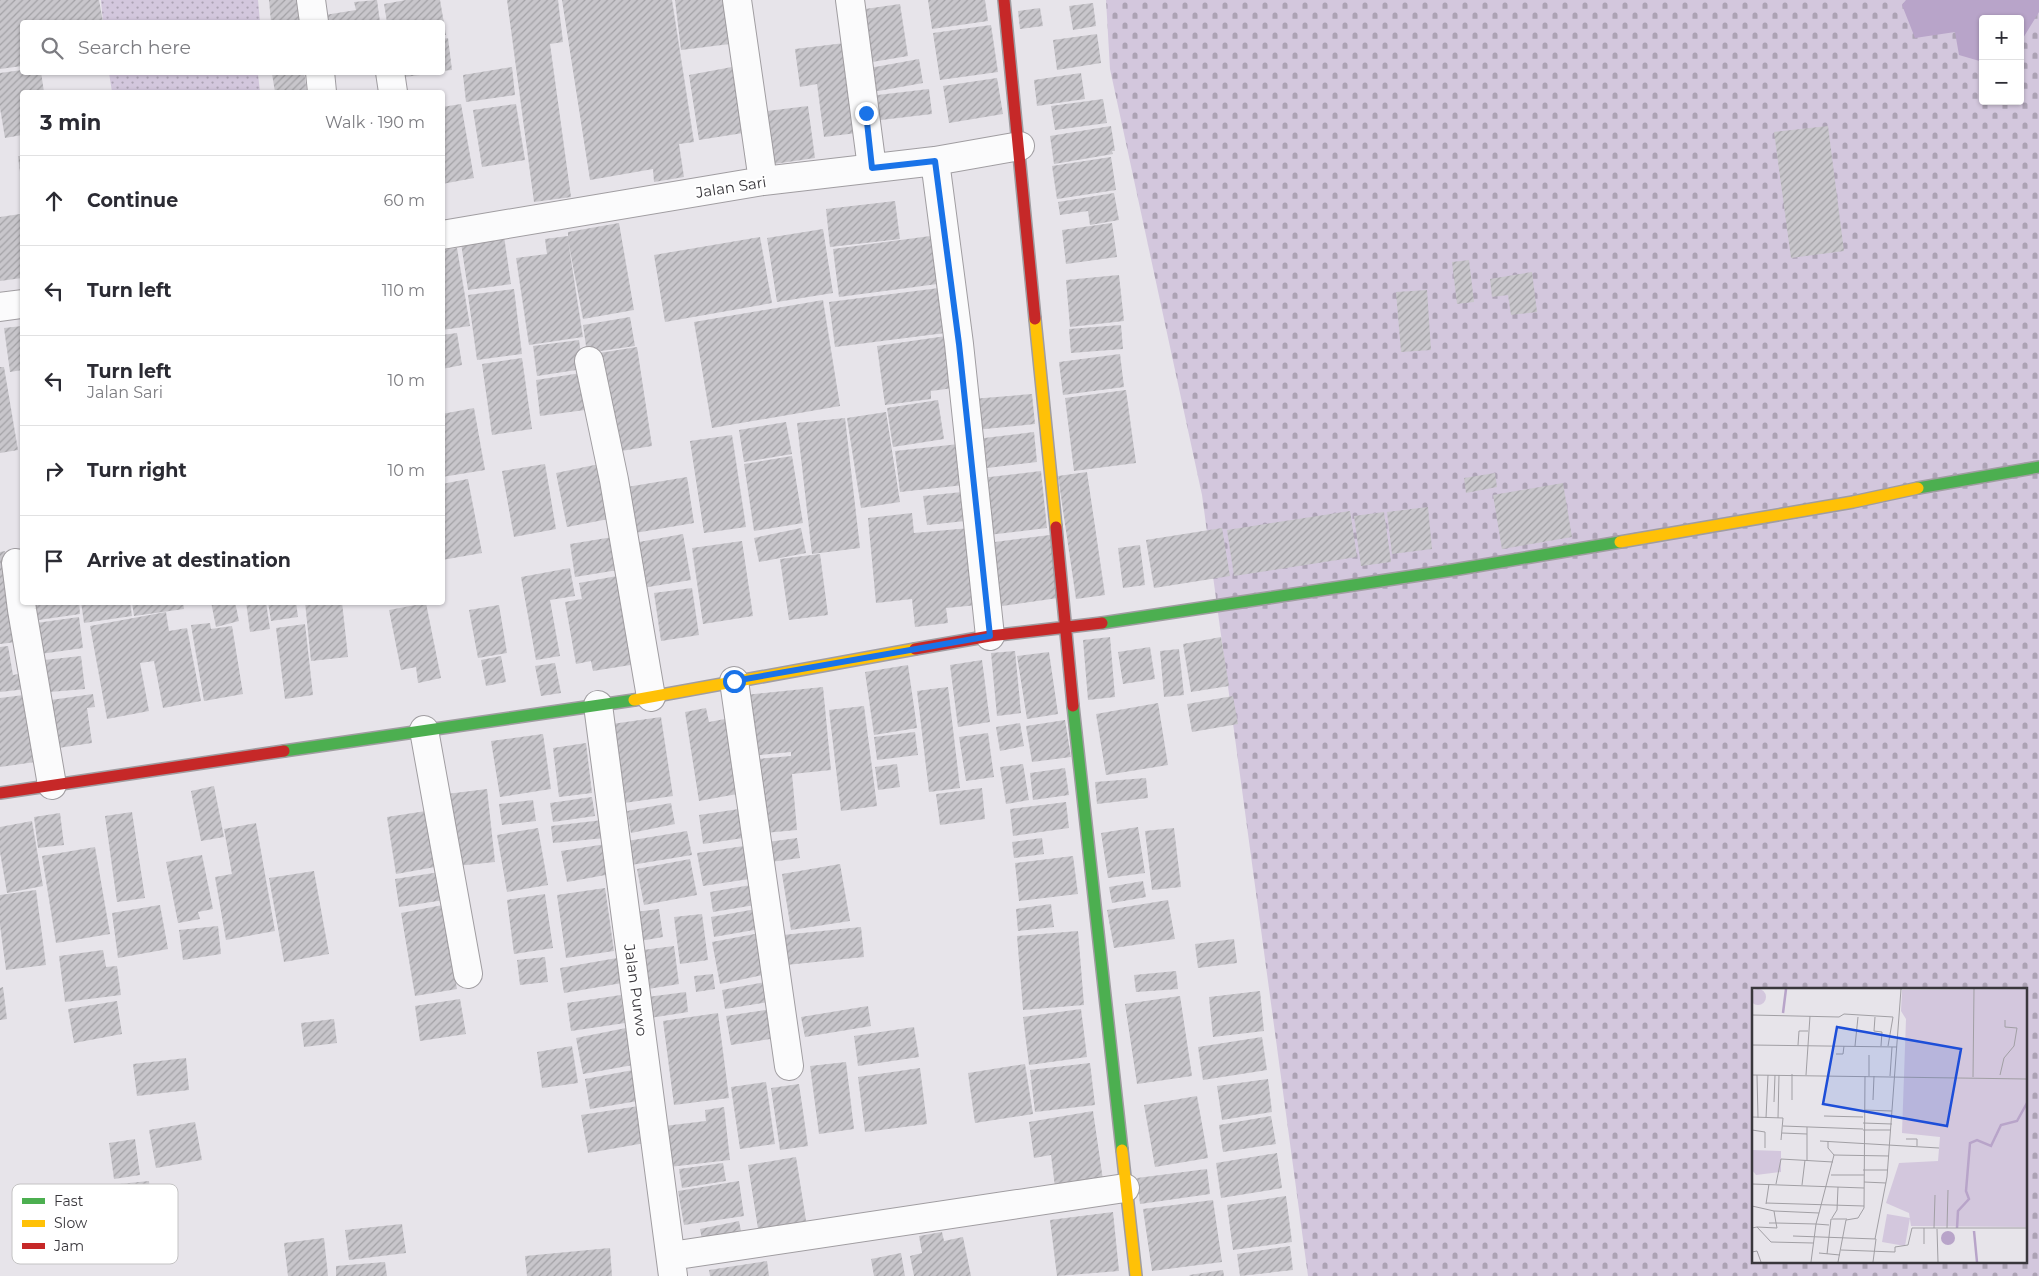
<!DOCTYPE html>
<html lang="en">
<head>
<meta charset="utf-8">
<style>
  :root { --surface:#fff; --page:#f7f7f7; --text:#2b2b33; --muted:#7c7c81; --line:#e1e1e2 }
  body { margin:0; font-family:Montserrat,sans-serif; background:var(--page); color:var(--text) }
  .controls { position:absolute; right:15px; top:15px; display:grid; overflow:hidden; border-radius:5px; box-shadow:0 1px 4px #0004 }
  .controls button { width:45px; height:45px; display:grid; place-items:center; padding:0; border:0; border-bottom:1px solid var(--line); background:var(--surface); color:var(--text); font:25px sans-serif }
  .stop { position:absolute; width:15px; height:15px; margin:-11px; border:4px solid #1a73e8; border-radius:50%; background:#fff }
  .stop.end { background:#1a73e8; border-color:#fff; box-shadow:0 1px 5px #0008 }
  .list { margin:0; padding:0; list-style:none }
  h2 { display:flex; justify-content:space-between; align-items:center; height:65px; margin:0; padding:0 20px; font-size:21px }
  h2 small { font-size:16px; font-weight:400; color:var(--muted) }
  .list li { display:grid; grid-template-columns:32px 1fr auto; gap:15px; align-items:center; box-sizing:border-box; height:90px; padding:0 20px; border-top:1px solid var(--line) }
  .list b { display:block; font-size:19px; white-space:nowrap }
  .list p { margin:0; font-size:16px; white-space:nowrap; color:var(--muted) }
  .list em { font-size:16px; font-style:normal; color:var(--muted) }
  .icon { flex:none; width:28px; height:28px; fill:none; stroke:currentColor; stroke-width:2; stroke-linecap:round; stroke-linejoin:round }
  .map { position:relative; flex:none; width:2039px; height:1276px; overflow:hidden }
  .search { position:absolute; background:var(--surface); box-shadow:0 1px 4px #0004; left:20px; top:20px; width:425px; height:55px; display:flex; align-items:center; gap:12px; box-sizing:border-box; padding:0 18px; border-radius:5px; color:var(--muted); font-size:19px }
  .panel { position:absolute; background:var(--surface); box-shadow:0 1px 4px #0004; left:20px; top:90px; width:425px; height:515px; border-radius:5px }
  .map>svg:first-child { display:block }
  .grass { fill:url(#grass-dots) }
  .cemetery { fill:url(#cemetery-stones); fill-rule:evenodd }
  .water { fill:#b8a4c9 }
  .building { fill:url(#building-hatch) }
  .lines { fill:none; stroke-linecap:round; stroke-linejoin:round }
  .street-casing { stroke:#a09da1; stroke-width:30 }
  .fast-casing { stroke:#a09da1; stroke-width:14 }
  .slow-casing { stroke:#a09da1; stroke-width:14 }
  .jam-casing { stroke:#a09da1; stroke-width:14 }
  .street { stroke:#fbfbfc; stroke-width:28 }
  .fast { stroke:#4caf50; stroke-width:11 }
  .slow { stroke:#ffc107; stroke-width:11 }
  .jam { stroke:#c62828; stroke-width:11 }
  .route { stroke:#1a73e8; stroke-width:6 }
  .labels { text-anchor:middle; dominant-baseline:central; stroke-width:4; stroke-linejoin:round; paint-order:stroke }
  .street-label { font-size:15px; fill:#39373c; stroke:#fff }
  .inset-river { fill:none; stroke:#b8a4c9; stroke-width:2.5 }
  .inset-road { fill:none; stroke:#a19fa4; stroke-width:1 }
  .view { fill:#1d4ed8; fill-opacity:0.15; stroke:#1d4ed8; stroke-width:2.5 }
  .inset-edge { fill:none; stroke:#39373c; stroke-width:2.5 }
  .key { fill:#fff; stroke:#c4c3c4; stroke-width:1 }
  .key-label { font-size:14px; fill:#39373c }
</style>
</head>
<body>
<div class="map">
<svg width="2039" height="1276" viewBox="0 0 2039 1276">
  <defs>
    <pattern id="grass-dots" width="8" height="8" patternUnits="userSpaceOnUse" patternTransform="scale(1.25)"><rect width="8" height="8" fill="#d3c7dd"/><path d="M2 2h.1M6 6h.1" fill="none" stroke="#aca2b4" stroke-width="1.8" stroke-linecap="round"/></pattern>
    <pattern id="cemetery-stones" width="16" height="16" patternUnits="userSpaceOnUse" patternTransform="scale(1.25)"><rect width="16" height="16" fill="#d3c7dd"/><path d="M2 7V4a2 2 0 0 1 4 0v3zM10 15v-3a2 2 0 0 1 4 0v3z" fill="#aca2b4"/></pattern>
    <pattern id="building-hatch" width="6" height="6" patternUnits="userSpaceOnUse" patternTransform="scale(1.25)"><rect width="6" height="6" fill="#c8c6cb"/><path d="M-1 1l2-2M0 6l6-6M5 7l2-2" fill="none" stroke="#a3a2a6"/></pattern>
  </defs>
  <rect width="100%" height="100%" fill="#e7e4ea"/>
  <path class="grass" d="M101,0H258L260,22H103Z
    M109,73V72L271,73L258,74L260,92H112Z"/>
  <path class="cemetery" d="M1106,0H2039V1276H1308L1202,495L1110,69ZM1983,19H2020V101H1983ZM1753,990H2025V1262H1753Z"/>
  <path class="water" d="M1906,0H2039V12L2020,43V19H1983V62L1959,55L1955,32L1915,38L1902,5Z"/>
  <path class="building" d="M0,0H99L103,22H22V66L0,69Z
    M269,0H300L302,21L271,22Z
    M377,0L380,22H326L325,15L356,10L354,2Z
    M406,0H440L446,35H442V22H387L384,4Z
    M507,0H558L563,42L550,44L571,197L534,202Z
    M562,0H672L694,142L679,144L684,177L654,182L653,169L590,180Z
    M675,0H725L730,44L681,50Z
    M928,0H985L988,21L932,29Z
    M1093,3L1096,26L1073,30L1069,6Z
    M900,4L908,56L866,63L858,10Z
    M1040,8L1043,26L1020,29L1018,11Z
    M991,25L998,72L940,80L933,33Z
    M1097,34L1101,63L1057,70L1053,40Z
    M448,38L452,70L442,71V39Z
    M853,42L865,132L824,137L817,84L800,87L795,49Z
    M919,59L923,83L867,93L864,69Z
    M512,67L515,95L466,102L463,75Z
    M732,67L743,133L699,140L689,75Z
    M22,70V72H41L44,92H22V135L5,138L0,108V73Z
    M284,72H304L307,92H275L272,74Z
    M395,72H427L428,74L396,78Z
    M1081,73L1085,99L1037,106L1034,80Z
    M997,78L1003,114L949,123L943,86Z
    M929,89L932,114L872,121L869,96Z
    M1103,99L1107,123L1055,130L1051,106Z
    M461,104L474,178L442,184V107Z
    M516,104L525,160L482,167L473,110Z
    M808,106L815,158L774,164L767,111Z
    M1111,126L1115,151H1112L1113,154L1054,164L1050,136Z
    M1828,126L1844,251L1791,258L1774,132Z
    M18,156H22V180H21Z
    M1111,157L1116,190L1057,199L1052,166Z
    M1114,193L1119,220L1090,225L1088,211L1060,215L1058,202Z
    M895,201L900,239L830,247L826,209Z
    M20,214L22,234V278L0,281V217Z
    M619,223L634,310L583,319L568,240L583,337L529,345L516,258L547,254L545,239L568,236V232Z
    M1112,223L1117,257L1066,264L1062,230Z
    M823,229L833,293L777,302L767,238Z
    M938,235L945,283L839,297L833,249Z
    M504,236L511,284L468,290L461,243Z
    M760,237L772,303L665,322L654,255Z
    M457,248L470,326L442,330V250Z
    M1469,260L1474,302L1457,304L1452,262Z
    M1532,272L1537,312L1511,315L1508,295L1492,297L1490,279Z
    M1119,275L1124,321L1070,327L1066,280Z
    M939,288L945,333L835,347L829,302Z
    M514,289L522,354L477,360L468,295Z
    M1427,290L1431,350L1401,352L1396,292Z
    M823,300L840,406L712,428L694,322Z
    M630,317L635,346L587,353L583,325Z
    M1121,325L1123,349L1071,353L1069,329Z
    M22,326V370L10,372L4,328Z
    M457,333L462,365L442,369V335Z
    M953,335L961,387L931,391V399L885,405L877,346Z
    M579,340L583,369L537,376L533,346Z
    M637,347L652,446L609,453L593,354Z
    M1120,354L1124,387L1063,395L1059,362Z
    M522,358L532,429L492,435L482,364Z
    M0,367H4L18,450L0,453Z
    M581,373L585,410L540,416L536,380Z
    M1126,390L1136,463L1074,471L1065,398Z
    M1032,394L1035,424L975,430L972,399Z
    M938,400L944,439L893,447L887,408Z
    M474,408L485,470L442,477V414Z
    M886,412L900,502L861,508L847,418Z
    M845,418L860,548L812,554L797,423Z
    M786,422L792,454L744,462L739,430Z
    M1034,432L1037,462L979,469L976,439Z
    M732,435L746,527L704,533L690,441Z
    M959,444L964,485L900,492L895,451Z
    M792,456L803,523L754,531L744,464Z
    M609,462L619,517L567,527L556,473Z
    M545,464L556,529L514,537L502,471Z
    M1041,471L1047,528L988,535L981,478Z
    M1087,472L1105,595L1076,599L1058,476Z
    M1495,473L1497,487L1466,493L1464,478Z
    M687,477L694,523L629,534L621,488Z
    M468,479L482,553L442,560V484Z
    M1563,483L1572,537L1502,549L1493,495Z
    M972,491L975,520L927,525L923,496Z
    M1428,507L1432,549L1392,554L1387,512Z
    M1350,511L1357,557L1234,576L1227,530Z
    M1384,512L1391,562L1361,566L1354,516Z
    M912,513L914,533L970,528L978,605L946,608L948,623L915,627L912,599L876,603L868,518Z
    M801,528L806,553L759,562L754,538Z
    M1222,528L1230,576L1154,588L1146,540Z
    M683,534L691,580L636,589L628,544Z
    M1050,535L1058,598L995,607L987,543Z
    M619,536L624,569L575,577L570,544Z
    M742,541L753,616L703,624L692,548Z
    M1140,545L1145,585L1123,588L1118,548Z
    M5,551L16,642L0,644V552Z
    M820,554L828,615L789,620L780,559Z
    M570,568L575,596L550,600L560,656L536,660L521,577Z
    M628,574L643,663L593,671L591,661L576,664L565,602L582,599L579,583Z
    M692,588L699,635L661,641L654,593Z
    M29,602H79L80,614L32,621Z
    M81,602H130L132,616L84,623Z
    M132,602H183L184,609L134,616Z
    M211,602H235L239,621L216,627Z
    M246,602H266L270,629L250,632Z
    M268,602H296L298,617L271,621Z
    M305,602H342L348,657L311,661Z
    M426,603L441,678L418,683L416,667L401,670L389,610Z
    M499,605L507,653L478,658L469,610Z
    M166,612L169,631L187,628L201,701L163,708L154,661L140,663L149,711L107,719L90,626Z
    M79,617L83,648L33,655L29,624Z
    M210,623L211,629L232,626L243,694L204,701L191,625Z
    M305,624L313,695L285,699L276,628Z
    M1110,637L1115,697L1088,700L1083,640Z
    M1221,637L1229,686L1191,692L1183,644Z
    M8,646L13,675L24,673L26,689L0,692V647Z
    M1150,647L1155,679L1123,684L1118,652Z
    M1179,649L1184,695L1164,697L1160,651Z
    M1015,651L1021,713L997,716L991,653Z
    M1049,652L1058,714L1027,719L1017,656Z
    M81,656L85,689L38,693L35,661Z
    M501,656L506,682L486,686L481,660Z
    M982,660L990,722L958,727L950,665Z
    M555,663L561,693L541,696L535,666Z
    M908,665L917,728L874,735L865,672Z
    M823,687L831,770L792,774L797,830L764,833L757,759L791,756V752L750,756L745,695Z
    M948,687L960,788L929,792L917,691Z
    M93,694L95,707L87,708L92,743L58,748L44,701Z
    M24,695L35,762L0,767V698Z
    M1233,696L1238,724L1192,732L1187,704Z
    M1158,703L1168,765L1106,775L1096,714Z
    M864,706L877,806L841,811L829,710Z
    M706,708L709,722L725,719L737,794L699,801L685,712Z
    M661,717L673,796L624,803L612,724Z
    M1065,720L1071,757L1032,762L1026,726Z
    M1020,723L1024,746L1000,751L996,727Z
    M915,732L918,755L877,760L874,737Z
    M988,733L994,777L966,781L959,737Z
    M543,734L551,789L500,797L491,741Z
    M586,743L592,793L559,797L553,748Z
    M897,764L900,787L878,790L875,767Z
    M1023,764L1029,800L1006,804L1000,767Z
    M1065,768L1069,795L1033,800L1030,773Z
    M1146,778L1148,798L1097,804L1095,782Z
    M214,786L224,837L201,841L191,791Z
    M982,788L985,819L940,825L936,794Z
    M487,789L495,862L456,866L447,794Z
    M592,797L595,816L553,822L550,803Z
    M533,800L536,821L502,825L499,804Z
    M1066,802L1069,828L1013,836L1010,809Z
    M671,803L675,824L631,833L627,811Z
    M739,809L743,838L703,844L699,815Z
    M426,811L435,867L396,874L387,817Z
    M132,812L145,898L117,902L105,816Z
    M60,813L64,845L38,848L34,817Z
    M603,820L605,838L553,843L551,826Z
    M32,821L43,886L7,893L0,852V827Z
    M256,823L275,931L226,940L215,877L232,874L224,829Z
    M1138,827L1145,873L1108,878L1101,833Z
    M538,828L548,885L507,892L497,835Z
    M1174,828L1181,887L1152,890L1145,831Z
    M687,831L692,855L631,865L627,841Z
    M797,838L800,858L771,862L768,842Z
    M1042,838L1044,854L1014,858L1012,842Z
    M606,844L611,874L567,882L561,851Z
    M744,846L749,879L703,886L697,853Z
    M95,847L110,934L56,943L42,856Z
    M202,855L213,909L198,912L200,919L178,923L166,862Z
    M1073,856L1078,894L1019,901L1015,863Z
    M690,859L697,895L644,905L637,869Z
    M840,864L850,921L791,930L782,874Z
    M314,871L329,954L284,962L269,878Z
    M440,872L444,900L399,907L395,879Z
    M1143,881L1146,897L1112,903L1109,887Z
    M751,885L755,905L713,912L710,892Z
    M605,888L614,951L566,958L557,895Z
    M36,890L46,965L6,970L0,925V895Z
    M545,894L553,948L514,954L507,900Z
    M1168,900L1175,939L1114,948L1107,910Z
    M1051,904L1054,927L1018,931L1016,909Z
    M160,905L168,949L118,958L112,913Z
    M443,905L457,989L415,996L401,913Z
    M762,908L766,928L714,937L711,917Z
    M659,909L663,937L640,941L636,912Z
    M702,914L708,960L680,964L674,917Z
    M218,926L221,954L183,960L179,930Z
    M861,927L864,957L786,965L783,935Z
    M1078,931L1084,1005L1023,1010L1017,936Z
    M765,932L773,973L720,984L712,942Z
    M1234,939L1237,963L1198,968L1195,944Z
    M674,946L679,984L648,989L643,950Z
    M103,950L106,967L117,966L121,995L65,1002L59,956Z
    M545,957L548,982L520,985L517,960Z
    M617,958L622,983L564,993L560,968Z
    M1176,971L1178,989L1136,992L1134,975Z
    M713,974L715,989L696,992L694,976Z
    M765,982L769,1002L725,1009L722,990Z
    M3,987L7,1019L0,1020V988Z
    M1260,991L1264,1031L1213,1037L1209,997Z
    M686,992L688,1012L650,1018L647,997Z
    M621,995L625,1023L571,1031L567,1003Z
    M1180,996L1192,1076L1137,1084L1125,1004Z
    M460,999L466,1034L420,1041L415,1006Z
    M117,1001L122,1034L74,1043L68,1009Z
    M868,1006L871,1026L805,1037L801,1017Z
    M772,1009L777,1038L731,1045L726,1016Z
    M1081,1009L1087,1057L1029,1065L1023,1017Z
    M718,1013L729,1098L674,1105L663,1021Z
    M334,1019L337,1043L304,1047L301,1023Z
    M914,1027L919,1057L858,1066L854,1036Z
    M626,1028L633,1065L583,1074L576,1038Z
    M1262,1037L1267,1070L1203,1080L1198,1047Z
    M572,1046L578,1083L542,1088L537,1052Z
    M186,1058L189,1090L137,1096L133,1064Z
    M846,1062L854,1129L819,1134L810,1066Z
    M1090,1063L1095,1105L1035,1112L1030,1070Z
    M1025,1064L1033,1114L975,1123L968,1073Z
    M920,1068L927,1124L865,1132L858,1077Z
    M633,1070L638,1101L590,1109L585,1079Z
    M1268,1079L1272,1112L1222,1120L1217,1086Z
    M766,1082L775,1144L740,1149L731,1087Z
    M799,1084L808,1146L780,1150L771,1088Z
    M1197,1096L1208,1158L1155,1167L1144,1105Z
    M639,1106L645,1143L588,1153L581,1115Z
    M724,1107L730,1160L669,1167L664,1126L706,1121L705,1110Z
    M1093,1111L1103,1180L1055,1187L1051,1155L1034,1158L1029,1122Z
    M1271,1116L1276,1144L1223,1152L1219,1125Z
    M195,1122L202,1160L156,1168L149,1130Z
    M135,1139L140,1175L114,1179L109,1143Z
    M1277,1153L1282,1188L1221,1198L1216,1163Z
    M796,1157L807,1227L759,1235L748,1165Z
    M723,1163L726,1181L682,1188L679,1169Z
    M1207,1169L1210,1194L1140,1204L1137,1178Z
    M149,1181L153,1226L107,1231L106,1218L93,1219L90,1187Z
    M739,1181L744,1216L684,1225L678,1191Z
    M1286,1196L1292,1242L1233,1250L1227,1205Z
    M1213,1200L1222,1262L1152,1271L1143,1209Z
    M1113,1212L1119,1271L1057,1276L1050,1220Z
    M739,1221L742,1236L703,1244L700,1229Z
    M402,1224L406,1253L349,1260L345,1230Z
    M942,1232L944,1241L963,1237L971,1276H914L910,1256L922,1253L919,1236Z
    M324,1238L328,1276H288L284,1243Z
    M1290,1246L1293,1270L1240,1276L1237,1254Z
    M610,1248L612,1276H527L525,1256Z
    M901,1253L905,1276H874L871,1259Z
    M767,1261L769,1276H710L709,1270Z
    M385,1262L387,1276H336V1266Z
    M1223,1270L1224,1276H1190L1189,1275Z"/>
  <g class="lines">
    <defs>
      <path id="street" d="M311,0L314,22
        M737,0L763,181
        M850,0L872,168
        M320,72L322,92
        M390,72L393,92
        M935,161L959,344L990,636
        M442,235L763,181L935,161L1020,146
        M0,307L22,304
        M589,361L614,480L651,697
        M16,563L22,610L52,785
        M734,681L789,1066
        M598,705L673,1276
        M424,730L468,974
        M671,1256L1125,1188"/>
      <path id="fast" d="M1918,488L2039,467
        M1102,623L1453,570L1620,542
        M1073,706L1122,1150
        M284,751L634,700"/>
      <path id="slow" d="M1035,319L1056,527
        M1620,542L1853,502L1918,488
        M634,700L915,649
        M1122,1150L1136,1276"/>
      <path id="jam" d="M1004,0L1035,319
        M1056,527L1073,706
        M915,649L990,636L1102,623
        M0,793L284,751"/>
    </defs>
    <use href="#street" class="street-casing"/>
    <use href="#fast" class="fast-casing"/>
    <use href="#slow" class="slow-casing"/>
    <use href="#jam" class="jam-casing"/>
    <use href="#street" class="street"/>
    <use href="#fast" class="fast"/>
    <use href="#slow" class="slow"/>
    <use href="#jam" class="jam"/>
  </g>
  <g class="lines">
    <path class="route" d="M734,681L990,636L959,344L935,161L872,168L866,113"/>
  </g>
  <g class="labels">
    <g class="street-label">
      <text transform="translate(731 187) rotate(-9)">Jalan Sari</text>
      <text transform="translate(636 990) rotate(82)">Jalan Purwo</text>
    </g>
  </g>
  <g transform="translate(1752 988)">
    <rect width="275" height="275" fill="#e7e4ea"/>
    <path d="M-2 9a8 8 0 1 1 16 0a8 8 0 1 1-16 0ZM135,226L158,230L153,258L130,254Z" fill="#d3c7dd"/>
    <path d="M275,1V239L159,238L157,225L134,215L147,175L186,173L188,149L150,145L154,31L149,23L150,2ZM0,162L29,163V184L4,187L0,182Z" fill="#d3c7dd"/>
    <path d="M189 250a7 7 0 1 1 14 0a7 7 0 1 1-14 0Z" fill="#b8a4c9"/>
    <path class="inset-river" d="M31,25L34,1M205,240L206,223L217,211L214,203L218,155L225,152L239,158L249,137L265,133L275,115M222,243L225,274"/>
    <path class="inset-road" d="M0,27L87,29L92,26L141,29L136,58M123,29L122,43L130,44L129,58M0,57L145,59M46,57L47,43H56M103,58L106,29M84,66H91L92,58M117,67V88M40,86V112M0,87L275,91M5,87L6,130M54,87L58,28M248,87L252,70L262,58L265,40L253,39V32M138,88L140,59M221,89L222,1M121,112L122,88M22,114L23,87M112,122L140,123M72,128L111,129M0,129L31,130L29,152M14,130L16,87M26,130L27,87M111,135L140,136M31,138L111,141M0,142L13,144V160M111,142H139M30,145L55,146M154,151H165V158M68,153L187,160M76,153V160L82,167M55,172V139M111,182H136M79,187H112M112,194L134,195M0,196L112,200M24,196L29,171L81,174M50,197L53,172M14,215L112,218M14,216L17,196M0,218L22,223L67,225L82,167L137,168M22,223L24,235L64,236L67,225M80,230L85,222L86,199M5,239L25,240L24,235H17M0,240L5,239L19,254L61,255M172,240V256M182,240L183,207M195,240L196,202M185,241L186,274M41,248L124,251L121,274M123,251L135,189L149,1M89,262L143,264V259L156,257L160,240H275M0,264L5,263L9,274M67,265L88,267M75,266L79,231H95M59,274L64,236L77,237M86,274L94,232L106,230L112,220L113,88"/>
    <path class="view" d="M85,39L209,61L195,138L71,116Z"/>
    <rect width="275" height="275" class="inset-edge"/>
  </g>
  <rect x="12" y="1184" width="166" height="80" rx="8" class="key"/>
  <rect x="22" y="1198" width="23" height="6" fill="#4caf50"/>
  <rect x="22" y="1220" width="23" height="7" fill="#ffc107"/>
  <rect x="22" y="1243" width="23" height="6" fill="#c62828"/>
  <g class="key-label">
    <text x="54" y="1206">Fast</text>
    <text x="54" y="1228">Slow</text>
    <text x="54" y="1251">Jam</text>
  </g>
</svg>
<div class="controls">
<button>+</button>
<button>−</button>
</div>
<div class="stop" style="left:734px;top:681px"></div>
<div class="stop end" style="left:866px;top:113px"></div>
<div class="search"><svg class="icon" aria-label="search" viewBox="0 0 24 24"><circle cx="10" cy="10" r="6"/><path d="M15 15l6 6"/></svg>Search here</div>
<section class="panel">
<h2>3 min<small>Walk · 190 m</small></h2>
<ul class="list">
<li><svg class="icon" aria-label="ahead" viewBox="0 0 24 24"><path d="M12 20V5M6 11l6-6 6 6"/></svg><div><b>Continue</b></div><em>60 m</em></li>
<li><svg class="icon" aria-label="left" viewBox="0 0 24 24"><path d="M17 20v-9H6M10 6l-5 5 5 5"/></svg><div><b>Turn left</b></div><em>110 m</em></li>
<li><svg class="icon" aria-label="left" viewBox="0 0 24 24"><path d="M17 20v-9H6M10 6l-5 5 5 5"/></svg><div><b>Turn left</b><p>Jalan Sari</p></div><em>10 m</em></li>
<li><svg class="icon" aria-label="right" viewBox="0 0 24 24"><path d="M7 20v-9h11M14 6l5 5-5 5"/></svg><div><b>Turn right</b></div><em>10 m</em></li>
<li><svg class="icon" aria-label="arrive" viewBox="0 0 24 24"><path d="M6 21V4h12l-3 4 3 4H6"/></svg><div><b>Arrive at destination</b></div></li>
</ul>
</section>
</div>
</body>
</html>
